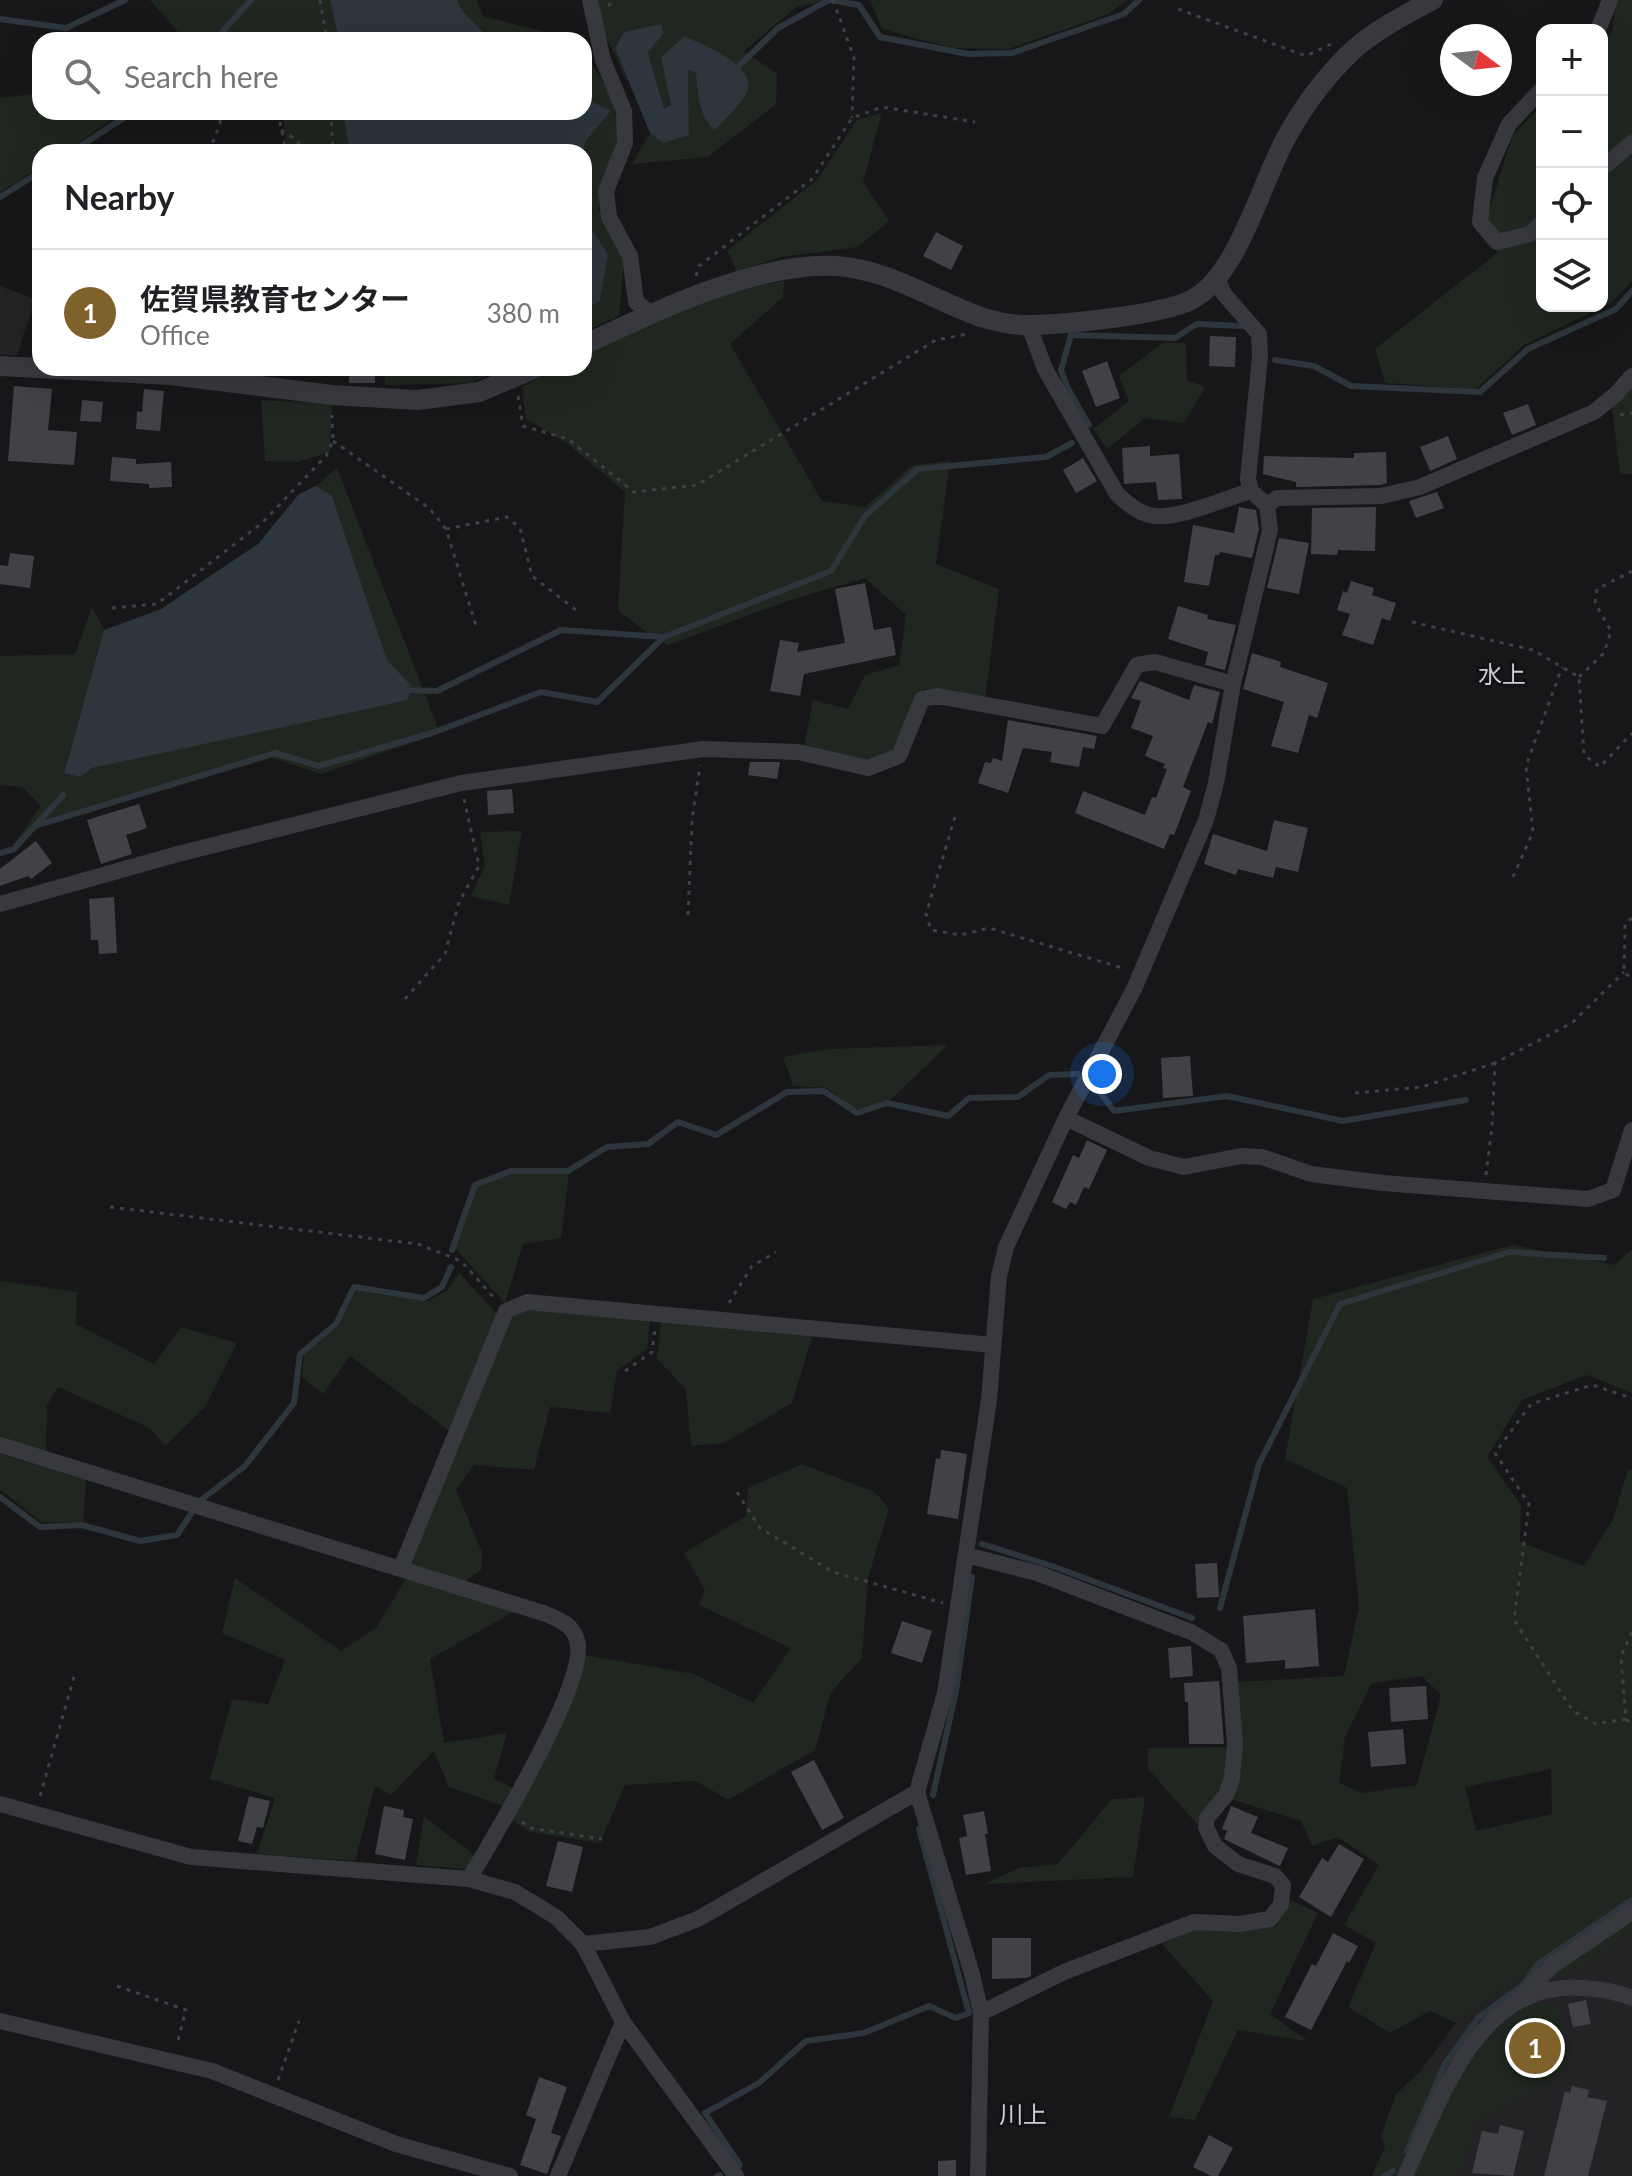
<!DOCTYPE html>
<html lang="en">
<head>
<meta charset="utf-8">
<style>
  :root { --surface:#fff; --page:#f2f2f2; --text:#202124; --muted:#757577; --line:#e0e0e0; --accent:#7f612c }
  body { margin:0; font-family:Lato,"Noto Sans JP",sans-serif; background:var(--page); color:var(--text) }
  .controls { position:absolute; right:24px; top:24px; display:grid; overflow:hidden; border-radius:16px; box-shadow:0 8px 32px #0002 }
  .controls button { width:72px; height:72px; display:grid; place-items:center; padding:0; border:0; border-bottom:2px solid var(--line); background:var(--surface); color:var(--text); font:40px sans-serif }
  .compass { position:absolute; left:1440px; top:24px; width:72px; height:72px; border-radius:50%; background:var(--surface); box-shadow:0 8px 32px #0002; rotate:105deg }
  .you { position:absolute; left:1102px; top:1074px; width:28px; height:28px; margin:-20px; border:6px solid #fff; border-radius:50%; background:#1a73e8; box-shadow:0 0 0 12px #1a73e833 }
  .badge { display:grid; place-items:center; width:52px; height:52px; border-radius:50%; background:var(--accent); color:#fff; font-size:26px; font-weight:700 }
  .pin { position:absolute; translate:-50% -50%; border:4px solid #fff; box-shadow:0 2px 8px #0006 }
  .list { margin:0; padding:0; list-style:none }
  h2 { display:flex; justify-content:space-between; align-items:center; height:104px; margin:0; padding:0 32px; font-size:34px }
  h2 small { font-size:26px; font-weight:400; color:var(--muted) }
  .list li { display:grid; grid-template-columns:52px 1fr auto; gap:24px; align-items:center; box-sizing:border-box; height:128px; padding:0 32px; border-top:2px solid var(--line) }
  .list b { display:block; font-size:30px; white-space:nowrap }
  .list p { margin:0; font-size:26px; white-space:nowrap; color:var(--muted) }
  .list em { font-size:26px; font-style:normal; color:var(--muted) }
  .icon { flex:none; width:44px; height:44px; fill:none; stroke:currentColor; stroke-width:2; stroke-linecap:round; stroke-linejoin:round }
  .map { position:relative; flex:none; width:1632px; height:2176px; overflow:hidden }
  .search { position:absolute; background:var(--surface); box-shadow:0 8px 32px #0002; left:32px; top:32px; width:560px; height:88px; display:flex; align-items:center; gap:20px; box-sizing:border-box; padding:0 28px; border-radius:24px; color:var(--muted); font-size:30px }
  .panel { position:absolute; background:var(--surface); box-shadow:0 8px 32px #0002; left:32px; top:144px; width:560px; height:232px; border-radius:24px }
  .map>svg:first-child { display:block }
  .built { fill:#232326 }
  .green { fill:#1f2720; fill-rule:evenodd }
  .water { fill:#2d363d }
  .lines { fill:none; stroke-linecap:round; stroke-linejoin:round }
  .stream { stroke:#2d363d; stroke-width:6 }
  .building { fill:#414246 }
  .path { stroke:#3e4045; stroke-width:3; stroke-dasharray:4 6; stroke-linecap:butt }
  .minor { stroke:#38393e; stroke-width:16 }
  .tertiary { stroke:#38393e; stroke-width:20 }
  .labels { text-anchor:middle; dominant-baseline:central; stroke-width:6; stroke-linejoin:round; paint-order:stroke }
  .neighbourhood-label { font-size:24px; fill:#cacdd5; stroke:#121214 }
</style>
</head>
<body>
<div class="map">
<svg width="1632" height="2176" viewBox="0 0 1632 2176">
  <rect width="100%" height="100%" fill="#171719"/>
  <path class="built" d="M0,286L35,299L17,356L0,354Z
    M1632,1932V2176H1372L1385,2147L1381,2136L1396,2094L1419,2073L1456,2023L1515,1979L1578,1970Z"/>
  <path class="green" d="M150,0H330L339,40H185Z
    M457,0H477L483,16L577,40H491L462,11Z
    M597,0H826L795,8L744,51L777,74L776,104L708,157L632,164L650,133L663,142L689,135L688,69L696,72L697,92L747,94L661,57L671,105L664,110L648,51L664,33L624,32L615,47L630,87L602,29Z
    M870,0H1127L1109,14L1009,49L952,48L882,29Z
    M1617,0H1632V281L1612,302L1524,345L1476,389L1385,383L1375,349L1497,253L1486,220L1513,135L1542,105V306H1602V42L1612,32Z
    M584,51L615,102L618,136L598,208L624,260L619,316L584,332V309L600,301L608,254L584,217L583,152L585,142L611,111L584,97Z
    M40,93V112H106L115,118L64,152H40V168L0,192V98Z
    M282,112H343L350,152H288Z
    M882,113L863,182L889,221L858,247L781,257L737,271L727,251L817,180L857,120Z
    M784,281L783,297L730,344L822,501L865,507L913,465L950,461L936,564L999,589L985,700L923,689L907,717L894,751L867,760L804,747L813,700L848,709L865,675L899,665L906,615L865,578L787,601L668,645L650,635L618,610L625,492L568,444L526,419L522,387L559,368H584V356L656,320L730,291Z
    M1163,343H1186L1187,380L1205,387L1184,423L1145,418L1107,449L1093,429L1129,401L1119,376Z
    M384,368H504L471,383L385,385Z
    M1632,386V474H1620L1612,408Z
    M261,400L332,404L330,452L297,462L265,461Z
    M337,468L440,733L321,774L272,758L42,826L13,845L41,806L22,787L0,785V656L75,654L92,607L104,630L64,772L81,777L92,768L411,685L387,660L332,496L316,486Z
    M522,831L509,905L471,896L485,866L480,832Z
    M948,1045L890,1100L856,1110L827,1088L793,1086L783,1057L829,1049Z
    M512,1172L569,1173L561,1238L523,1244L505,1303L455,1248L477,1187Z
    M1512,1245L1615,1265L1632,1249V1393L1587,1375L1522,1400L1487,1457L1521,1505L1520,1542L1584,1566L1613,1519L1628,1469L1632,1470V1932L1578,1970L1515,1979L1456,2023L1430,2011L1390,2033L1348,2007L1376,1943L1344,1925L1379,1865L1338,1837L1312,1846L1301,1821L1231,1799L1237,1682L1344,1676L1359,1607L1347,1488L1285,1459L1313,1299ZM1422,1676L1441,1695L1417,1785L1362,1793L1339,1783L1345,1737L1372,1683ZM1551,1769L1552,1814L1476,1831L1465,1787Z
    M459,1273L499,1316L451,1432L350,1356L323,1394L302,1377L304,1353L338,1327L356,1291L427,1301L448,1290Z
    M0,1281L77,1292L76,1324L154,1364L181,1327L237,1343L205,1407L166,1445L148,1427L58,1387L47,1405L46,1451L0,1437Z
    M527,1310L650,1320L647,1349L617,1371L610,1413L550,1407L534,1470L474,1465L456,1490L482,1552L481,1570L464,1582L411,1565L511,1318Z
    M661,1322L813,1334L792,1403L724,1443L691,1446L686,1389L657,1359Z
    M0,1454L86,1480L83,1522H41L0,1489Z
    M802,1464L875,1492L889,1509L868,1578L862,1658L831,1692L815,1750L728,1800L696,1781L625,1785L600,1843L530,1832L512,1820L584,1655L694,1674L753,1703L791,1648L699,1605L705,1590L684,1553L746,1516L748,1488Z
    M407,1577L517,1610L430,1659L444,1743L507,1733L494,1779L513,1788L503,1806L449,1787L434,1751L391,1795L375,1786L355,1861L257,1854L275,1798L210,1779L232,1699L268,1704L285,1660L222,1633L235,1578L341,1651L376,1628Z
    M1228,1747L1224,1785L1197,1824L1148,1769V1748Z
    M1145,1797L1133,1877L984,1884L1019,1868L1058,1864L1112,1799Z
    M424,1816L474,1855L467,1869L416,1865Z
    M1288,1899L1318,1913L1270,2014L1308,2041L1238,2030L1195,2120L1169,2117L1213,2001L1162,1944L1201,1927L1276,1926Z
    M1560,2003L1565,2071L1477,2122L1459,2176H1372L1385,2147L1381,2136L1396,2094L1419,2073L1467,2064L1497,2030L1526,2006Z"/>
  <path class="water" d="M330,0H457L462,11L491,40H339Z
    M661,24L664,33L648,52L664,109L671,105L661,57L685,36C704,46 763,67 745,96C737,108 725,119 715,130C699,118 697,91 696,72L688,70L689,135L663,143L650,133L615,48L624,32Z
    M584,97L611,111L585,142L583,152H350L343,112H584Z
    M584,217L608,254L600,301L584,309Z
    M316,486L332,496L387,660L411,685L408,700L92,768L81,777L64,773L104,630L161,609L258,544L299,494Z"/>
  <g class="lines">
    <path class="stream" d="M830,0L859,5L880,37L968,54L1012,53L1124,14L1139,0
      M0,19L66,28L125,0
      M215,40L251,0
      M740,65L778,28L829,0
      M71,152L133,112
      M0,197L40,172
      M1275,360L1314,366L1351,386L1480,392L1528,349L1616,309L1632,291
      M1089,425L1067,387L1061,370L1071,335L1175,338L1197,324L1243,326
      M403,690L437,691L561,630L664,637L831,571L865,516L918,469L1046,457L1072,443
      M35,826L275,753L319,766L432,733L541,692L597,702L664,637
      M0,853L14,849L63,795
      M1096,1087L1114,1111L1227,1096L1343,1121L1466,1100
      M452,1250L475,1185L511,1171H568L607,1147L648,1144L678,1122L716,1135L787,1092L824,1091L857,1113L887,1103L948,1116L969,1098L1018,1097L1049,1075L1078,1074
      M0,1497L40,1527L82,1525L140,1541L177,1535L191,1514
      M201,1500L245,1466L294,1403L300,1354L336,1324L354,1287L424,1298L442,1287L451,1267
      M982,1544L1055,1567L1192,1618
      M1220,1608L1259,1464L1340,1304L1510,1252L1604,1258
      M933,1795L956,1691L972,1577
      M1407,2151L1445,2064L1479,2017L1523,1985L1538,1964L1632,1900
      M740,2165L705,2113L759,2083L806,2041L864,2033L929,2006L956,2018L969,2013L919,1829
      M717,2176L720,2175
      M1384,2176L1393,2171"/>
  </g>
  <path class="building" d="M936,232L963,246L951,270L923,256Z
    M1210,336L1236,337L1235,367L1209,366Z
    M1107,361L1120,398L1096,407L1082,371Z
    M349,368H375V383H349Z
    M14,386L52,389L48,430L77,432L74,465L8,461Z
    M144,389L164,391L160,431L136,429L137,411L142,412Z
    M82,400L103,402L101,422L80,421Z
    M1528,404L1536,425L1512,435L1503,413Z
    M1448,436L1457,459L1430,471L1420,447Z
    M1150,446V456L1179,454L1182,499L1158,500L1156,482L1124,484L1122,448Z
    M1386,452L1387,483L1380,485L1296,487V482L1263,474L1264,456L1354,458V453Z
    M112,457L136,459V464L171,462L172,487L149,488V484L110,481Z
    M1083,458L1097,481L1076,493L1063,470Z
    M1437,492L1444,508L1416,518L1409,501Z
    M1239,507L1256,510L1259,529L1252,558L1220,552L1219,555H1215L1209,586L1184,582L1193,525L1234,533Z
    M1376,507L1375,551L1338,550L1337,555L1311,554L1312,508Z
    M1279,538L1309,543L1299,594L1267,588Z
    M10,553L34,556L30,588L0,584V565L8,566Z
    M1351,581L1374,588L1372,595L1396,603L1390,621L1382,618L1373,645L1342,635L1350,614L1337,610L1343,591L1347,593Z
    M865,583L874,630L891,627L896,655L804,674L800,696L770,691L780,640L799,643L797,652L845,643L835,589Z
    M1178,606L1208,615L1207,619L1236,625L1225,670L1205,665L1208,652L1168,639Z
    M1252,653L1281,662L1280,667L1328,683L1317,718L1309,715L1298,753L1271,746L1284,702L1243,689Z
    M1140,681L1189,700L1194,685L1220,692L1212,724L1208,722L1183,787L1191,791L1174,835L1170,834L1164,849L1075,813L1083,791L1145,815L1152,797L1156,798L1167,769L1163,768L1165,764L1145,756L1153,736L1131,728L1141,701L1131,698Z
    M1008,720L1097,736L1094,749L1083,747L1079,767L1050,762L1052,752L1023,748L1008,793L978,783L985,762L991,763L993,758L1002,761Z
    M750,762H780L777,779L748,775Z
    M512,789L514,813L488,815L487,791Z
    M139,804L147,828L126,835L132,854L101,864L87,820Z
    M1274,820L1308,828L1298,872L1276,867L1273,878L1238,869L1236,875L1204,864L1213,834L1267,851Z
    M36,841L52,863L31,879L28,876L0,886V869Z
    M114,897L117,953L99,954L98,940H91L89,899Z
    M1190,1056L1193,1096L1163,1098L1161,1058Z
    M1087,1140L1107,1150L1089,1189L1084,1187L1076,1205L1070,1202L1066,1209L1052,1202L1073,1155L1079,1158Z
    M941,1450L967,1454L958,1519L927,1514L936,1458L940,1459Z
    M1217,1563L1219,1597L1197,1598L1195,1564Z
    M1315,1609L1319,1666L1285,1669V1660L1246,1663L1243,1616Z
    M902,1621L932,1631L922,1663L891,1653Z
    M1191,1646L1193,1676L1170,1678L1168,1648Z
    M1219,1681L1224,1744H1189L1188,1702H1185L1184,1683Z
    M1426,1686L1428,1719L1391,1722L1389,1688Z
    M1403,1729L1406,1764L1371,1767L1368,1732Z
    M814,1760L844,1818L822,1830L791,1772Z
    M249,1796L270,1801L263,1828L257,1827L252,1844L238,1841Z
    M384,1806L404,1810L403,1817L413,1819L405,1860L375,1854Z
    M1231,1806L1258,1817L1251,1833L1288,1848L1280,1866L1224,1839L1227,1831L1222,1829Z
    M984,1811L988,1834H985L991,1871L966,1875L959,1838L967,1836L963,1815Z
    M558,1841L583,1847L572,1892L546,1886Z
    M1339,1844L1364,1859L1331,1917L1299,1897L1322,1858L1328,1862Z
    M1333,1933L1358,1946L1349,1963L1347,1961L1311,2030L1285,2017L1312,1964L1316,1966Z
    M992,1938H1031V1976L1026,1978L992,1979Z
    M1586,2000L1591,2024L1573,2027L1568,2004Z
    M539,2077L567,2087L551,2133L561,2136L547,2174L520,2165L536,2119L526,2115Z
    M1572,2086L1589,2090L1587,2097L1607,2101L1588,2176H1544L1565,2091L1570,2093Z
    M1500,2125L1524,2131L1513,2176L1472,2173L1482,2131L1498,2134Z
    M1209,2135L1233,2148L1218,2176H1211L1193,2167Z
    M956,2160V2176H938V2161Z"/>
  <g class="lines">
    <path class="path" d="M320,0L327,40
      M833,0L854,58L852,118
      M608,6L615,0
      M1178,9L1306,56L1331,44
      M278,112L286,152
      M331,112L333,152
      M281,130L297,140L303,152
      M209,152L220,124L221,112
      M696,276L699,266L812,179L852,118L882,107L975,122
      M518,396L523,426L568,439L634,492L697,485L936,340L967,334
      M1620,415L1632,413
      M333,441L429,508L446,529L477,629
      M446,529L507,517L520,528L532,576L576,610
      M112,608L157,604L262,523L326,456L333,441L332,415
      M1412,622L1533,650L1579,677L1584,755L1600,767L1632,733
      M1579,677L1604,653L1611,631L1595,603L1597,589L1632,571
      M955,817L926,914L931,930L961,935L989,928L1126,969
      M1513,877L1533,832L1526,766L1562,667
      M688,915L692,820L700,765
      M1632,918L1625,924L1624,972L1632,979
      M405,999L445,954L459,902L479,866L464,799
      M1355,1093L1422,1087L1495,1063
      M1486,1175L1492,1127L1495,1063L1572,1023L1624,972
      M110,1207L418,1244L461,1261L496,1300
      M729,1303L752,1266L776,1252
      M625,1371L652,1352L655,1329
      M737,1492L760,1528L833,1572L943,1603
      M1632,1632L1621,1656L1626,1719L1632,1724
      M1626,1719L1596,1724L1573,1711L1514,1620L1529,1504L1495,1453L1531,1404L1592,1385L1632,1398
      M40,1796L74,1677
      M522,1822L530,1828L602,1839
      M117,1986L186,2010L177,2044
      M278,2080L299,2021"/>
    <path class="minor" d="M590,0L603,60L624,111L625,143L606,191L609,217L630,256L636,302L650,313
      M1598,30L1610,0
      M1542,89L1509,124L1485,178L1480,222L1497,242L1530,234L1542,222
      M1602,168L1632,143
      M1029,326L1045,369L1117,494C1127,503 1139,514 1154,516C1180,519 1225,498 1251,491
      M1267,505L1277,498L1381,496L1420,487L1594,412L1616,394L1632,376
      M0,904L178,854L461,783L703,749L798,752L868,768L899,756L922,699L937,696L1102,726L1137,665L1155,662L1233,684
      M1066,1118L1149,1158L1184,1167L1241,1156L1262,1157L1311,1174L1383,1183L1588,1199L1613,1190L1632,1130
      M0,1445L546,1614C560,1620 572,1624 577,1640C590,1679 492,1840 469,1879
      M966,1555L1037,1573L1191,1632L1221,1650L1229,1668L1235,1744L1232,1778L1226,1795L1207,1818L1206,1827L1215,1846L1238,1864L1275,1876L1283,1885L1281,1904L1270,1919L1240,1924L1194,1922L1064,1972L981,2013
      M401,1568L506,1311L527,1302L993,1345
      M0,1804L191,1857L469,1879L515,1892L556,1917L583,1944L623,2022L736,2176
      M583,1944L650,1937L698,1919L917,1792
      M1520,1998L1553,1965L1632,1912
      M0,2021L212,2071L396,2144L510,2176
      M558,2176L623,2022
      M978,2176L981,2013L972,1974L917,1792L945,1693L989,1400L999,1276L1006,1247L1066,1118L1134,989L1206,820L1216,783L1233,684L1270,530L1267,505L1251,491L1248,479L1260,356L1259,334L1223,293L1218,278
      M1405,2176C1442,2098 1478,1978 1585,1988C1602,1990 1616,1991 1632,1998"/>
    <path class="tertiary" d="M584,345C653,312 759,261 837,266C891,270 934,301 984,318C998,322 1018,326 1032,325C1068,324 1164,315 1193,299C1238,275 1261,183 1286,138C1303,107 1326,76 1351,52C1372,32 1408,13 1433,0
      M0,366L171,375L332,395L418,400L479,392L536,368"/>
  </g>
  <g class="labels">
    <g class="neighbourhood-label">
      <text x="1502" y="673">水上</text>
      <text x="1023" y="2113">川上</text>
    </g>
  </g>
</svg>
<div class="controls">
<button>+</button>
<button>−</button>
<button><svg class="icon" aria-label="locate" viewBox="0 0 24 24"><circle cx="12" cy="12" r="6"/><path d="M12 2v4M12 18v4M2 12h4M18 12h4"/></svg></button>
<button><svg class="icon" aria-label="layers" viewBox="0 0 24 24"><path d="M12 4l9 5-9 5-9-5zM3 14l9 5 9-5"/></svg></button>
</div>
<svg class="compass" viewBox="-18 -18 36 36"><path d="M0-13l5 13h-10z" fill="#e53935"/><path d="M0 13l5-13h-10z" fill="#757577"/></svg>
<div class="you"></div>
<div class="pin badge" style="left:1535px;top:2048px">1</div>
<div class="search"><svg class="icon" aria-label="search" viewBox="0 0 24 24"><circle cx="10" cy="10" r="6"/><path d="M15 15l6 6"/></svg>Search here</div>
<section class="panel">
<h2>Nearby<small></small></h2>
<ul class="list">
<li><span class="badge">1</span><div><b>佐賀県教育センター</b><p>Office</p></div><em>380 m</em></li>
</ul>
</section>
</div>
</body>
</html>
